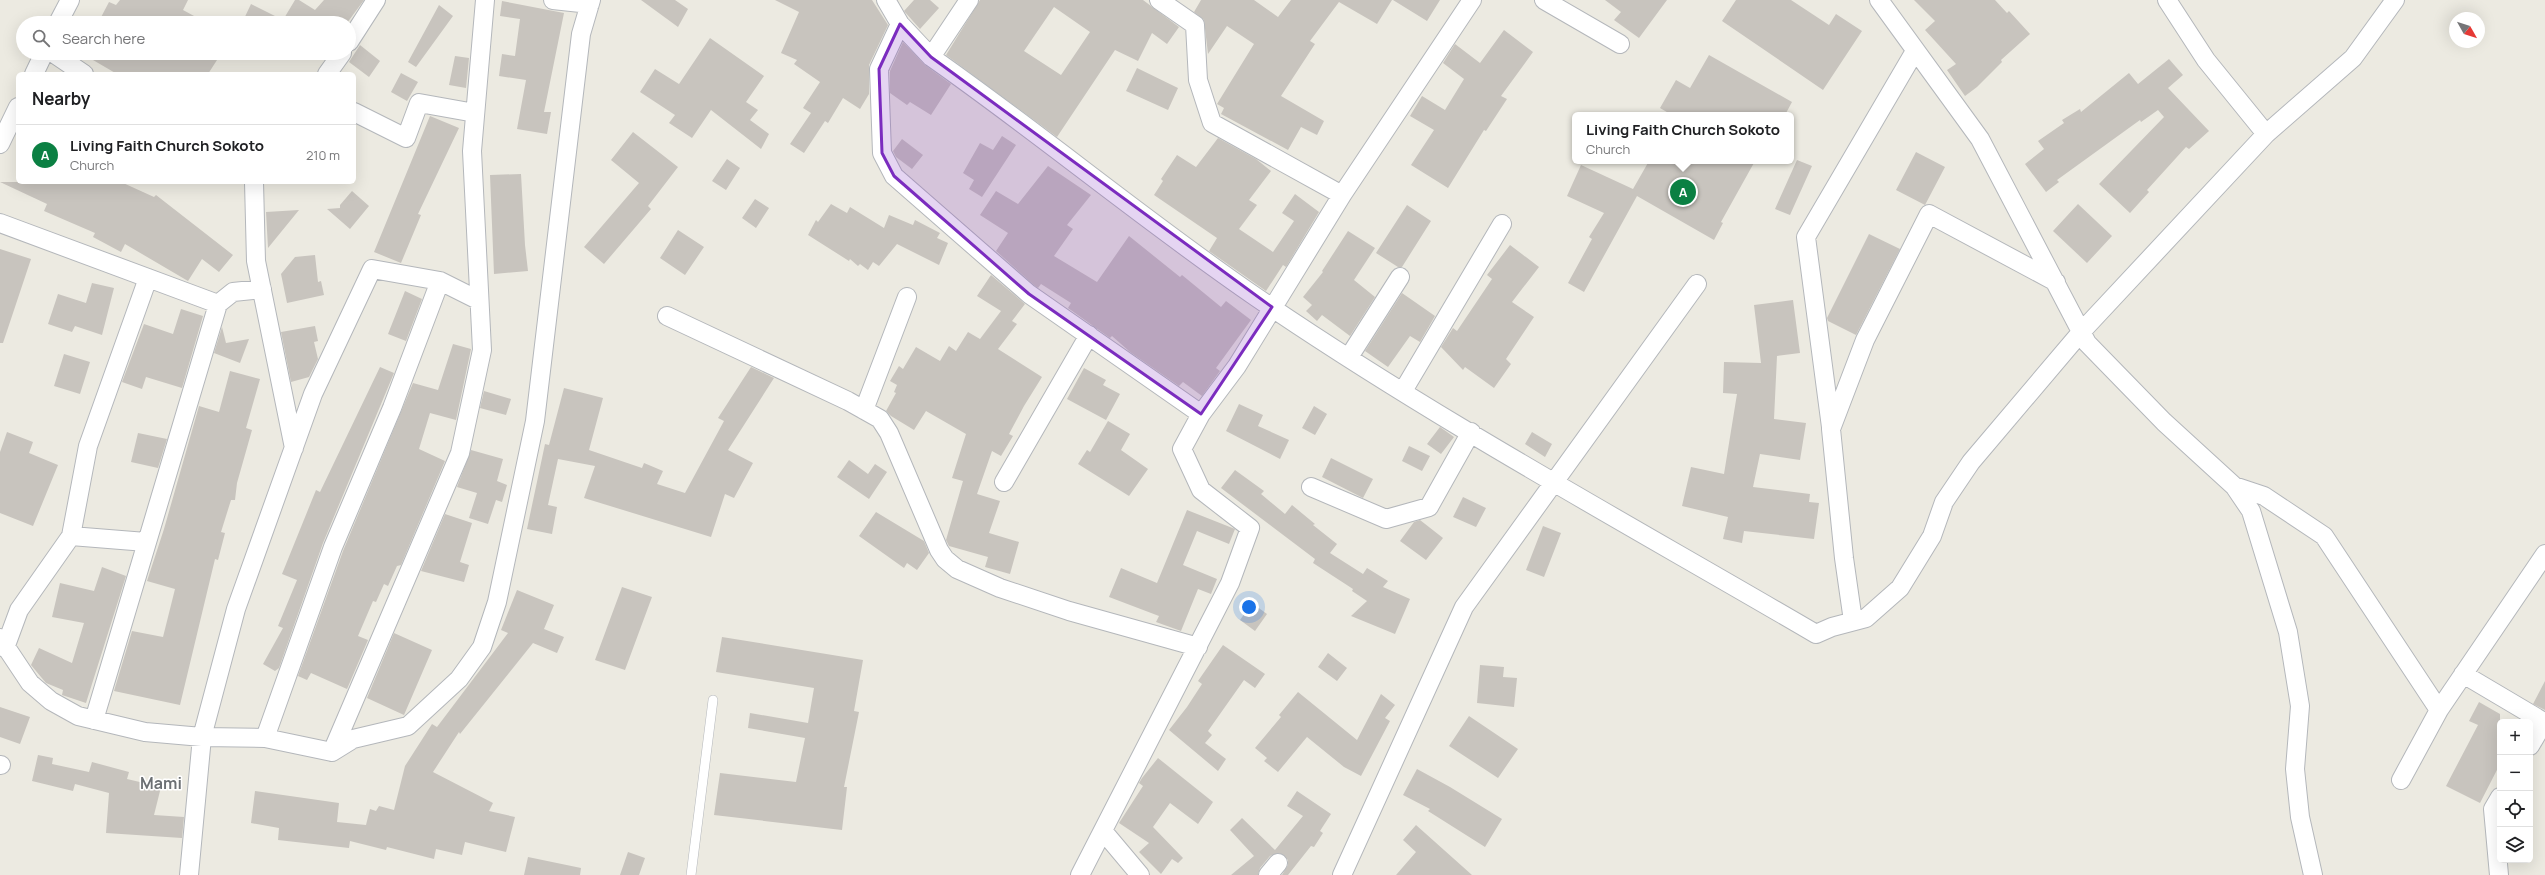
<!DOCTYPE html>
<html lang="en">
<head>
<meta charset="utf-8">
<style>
  :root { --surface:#fff; --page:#f6f6f6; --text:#202124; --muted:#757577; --line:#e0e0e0; --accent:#0b8043 }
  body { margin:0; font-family:Manrope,sans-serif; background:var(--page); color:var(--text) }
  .controls { position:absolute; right:12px; bottom:12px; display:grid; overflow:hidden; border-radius:6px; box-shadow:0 4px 16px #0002 }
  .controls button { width:36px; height:36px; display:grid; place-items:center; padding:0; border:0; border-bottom:1px solid var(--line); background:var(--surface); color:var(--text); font:20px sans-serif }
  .compass { position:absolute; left:2449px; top:12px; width:36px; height:36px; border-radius:50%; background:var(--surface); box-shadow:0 4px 16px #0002; rotate:129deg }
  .you { position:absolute; left:1249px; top:607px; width:14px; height:14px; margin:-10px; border:3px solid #fff; border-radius:50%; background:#1a73e8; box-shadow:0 0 0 6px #1a73e833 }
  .badge { display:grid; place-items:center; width:26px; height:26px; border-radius:50%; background:var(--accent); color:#fff; font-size:13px; font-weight:700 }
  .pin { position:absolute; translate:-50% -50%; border:2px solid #fff; box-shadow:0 1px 4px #0006 }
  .popup { position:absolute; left:1572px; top:112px; width:222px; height:52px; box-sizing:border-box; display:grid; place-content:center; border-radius:6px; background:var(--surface); filter:drop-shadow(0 1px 3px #0005); font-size:13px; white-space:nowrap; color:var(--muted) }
  .popup b { font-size:15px; color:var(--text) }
  .popup::after { content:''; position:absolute; left:50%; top:100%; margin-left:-8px; border:8px solid transparent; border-top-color:var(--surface) }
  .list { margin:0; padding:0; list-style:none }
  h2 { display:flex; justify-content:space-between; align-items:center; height:52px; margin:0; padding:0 16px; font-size:17px }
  h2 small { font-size:13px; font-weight:400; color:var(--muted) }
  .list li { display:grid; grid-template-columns:26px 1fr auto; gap:12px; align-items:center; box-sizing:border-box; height:60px; padding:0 16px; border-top:1px solid var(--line) }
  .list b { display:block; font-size:15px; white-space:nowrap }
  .list p { margin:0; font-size:13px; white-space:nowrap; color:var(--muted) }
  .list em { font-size:13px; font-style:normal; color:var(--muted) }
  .icon { flex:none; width:22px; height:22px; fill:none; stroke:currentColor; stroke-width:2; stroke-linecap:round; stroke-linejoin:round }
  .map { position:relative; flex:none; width:2545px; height:875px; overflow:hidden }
  .search { position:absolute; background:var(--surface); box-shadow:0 4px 16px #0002; left:16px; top:16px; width:340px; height:44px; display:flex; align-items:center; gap:10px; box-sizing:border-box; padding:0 14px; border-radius:22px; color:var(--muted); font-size:15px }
  .panel { position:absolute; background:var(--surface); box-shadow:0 4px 16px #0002; left:16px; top:72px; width:340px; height:112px; border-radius:6px }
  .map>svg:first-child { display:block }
  .building { fill:#c8c4be; fill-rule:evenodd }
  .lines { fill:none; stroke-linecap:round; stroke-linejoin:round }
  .lane-casing { stroke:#b4b7bb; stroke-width:10 }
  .street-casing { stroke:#b4b7bb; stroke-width:20 }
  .lane { stroke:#fff; stroke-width:9 }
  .street { stroke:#fff; stroke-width:18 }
  .marked { fill:#7b2cbf; fill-opacity:0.2; stroke:#7b2cbf; stroke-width:3; stroke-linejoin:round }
  .labels { text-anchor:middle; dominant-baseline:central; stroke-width:3; stroke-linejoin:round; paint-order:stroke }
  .quarter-label { font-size:16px; font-weight:bold; fill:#6b6f73; stroke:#fff }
</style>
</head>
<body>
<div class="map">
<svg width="2545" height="875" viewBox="0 0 2545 875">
  <rect width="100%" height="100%" fill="#eceae1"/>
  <path class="building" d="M120,0H188L183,10L207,23H98L109,2L116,5Z
    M295,0H299L315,10L324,0H364L347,23H242L251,4L283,20Z
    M641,0H675L688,9L678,27Z
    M775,0H872L888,25L869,65V94L860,109L843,98L828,123L825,121L804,153L790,144L811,113L803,108L820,82L794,64L797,60L781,53L799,12Z
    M914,0H930L939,8L920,29L904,11Z
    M980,0H1143L1179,27L1167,44L1152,33L1138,61L1115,50L1057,137L946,55ZM1054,7L1090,32L1061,75L1024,51Z
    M1201,0H1254L1278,17L1291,0H1392L1377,24L1339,2L1310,41L1315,44L1281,96L1324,121L1317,135L1301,127L1288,150L1221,114L1224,108L1217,104L1254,44L1227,26L1208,54L1204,20L1194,12Z
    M1393,0H1440L1427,21Z
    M1605,0H1667L1639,38L1614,20L1621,12Z
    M1736,0H1791L1829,25L1836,14L1862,31L1823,90L1722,21Z
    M1914,0H1995L2007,13L2009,11L2030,34L2001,60L2002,62L1977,87L1965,96L1947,70L1956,64L1925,30L1935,21Z
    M502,1L564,13L544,112H551L547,134L517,129L526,80L499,76L502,54L515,56L520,19L500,16Z
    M439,5L453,16L416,67L408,62Z
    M1504,30L1533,52L1501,96L1507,99L1486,131L1484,130L1448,188L1411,165L1434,130L1410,116L1422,96L1445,110L1464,79L1443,63L1455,44L1480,63Z
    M710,38L764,76L746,102L758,110L750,120L769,134L761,149L711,110L692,138L669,123L675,115L640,92L655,69L679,84Z
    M903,42L925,65L951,84L931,115L910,102L907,105L890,93V71Z
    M360,45L380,61L369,77L349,62Z
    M81,53H206L217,60L208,74H117Z
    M1709,55L1792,102L1785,115H1672L1660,108L1676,80L1690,88Z
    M455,56L469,58L466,88L449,85Z
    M2169,59L2183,75L2168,88L2209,131L2189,149L2186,147L2147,190L2149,192L2130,213L2099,184L2164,117L2158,110L2141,122L2140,120L2057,180L2059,182L2046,192L2025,164L2044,149L2038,141L2064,123L2062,120L2080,109L2081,112L2129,73L2138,84Z
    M1137,68L1178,88L1168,110L1126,91Z
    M401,73L418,82L407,101L391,92Z
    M430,116L459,128L418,214L421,215L401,263L374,252Z
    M633,132L678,167L648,206L651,209L604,264L584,247L639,183L611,160Z
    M1002,136L1016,145L982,197L969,189L974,180L963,173L980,143L993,150Z
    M1218,138L1256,159L1271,171L1249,200L1257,205L1239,229L1273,252L1294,221L1282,213L1295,194L1319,212L1286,267L1283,265L1266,291L1209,251L1217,238L1154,195L1163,181L1161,179L1177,155L1196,167Z
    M902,139L923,155L912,169L896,157L893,151Z
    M1916,152L1945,167L1925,205L1896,190Z
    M727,159L740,168L726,190L712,181Z
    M1797,160L1812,166L1790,215L1775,209Z
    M1649,161H1755L1721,222L1723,223L1714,240L1637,196L1584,292L1568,283L1592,239L1589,237L1604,213L1567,196L1581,165L1633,189Z
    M1048,166L1091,195L1067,225L1073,229L1054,256L1097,282L1129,236L1180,277L1182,275L1221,307L1226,301L1251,320L1216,368L1220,371L1202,396L1183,382L1179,386L1130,352L1112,336L1110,338L1068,308L1071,303L1041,284L1038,288L1035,286L996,251L1008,233L980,215L996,191L1018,204Z
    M521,174L525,245L528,271L494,274L490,175Z
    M0,182H121L154,197L156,195L233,255L219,272L202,259L188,281L125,244L121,252L93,237L95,233L44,211L47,204Z
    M352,191L369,206L350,229L327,209L340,208V205Z
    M755,199L769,208L756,228L742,218Z
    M831,204L847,213L850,207L884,228L889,215L913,225L915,220L940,233L937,238L948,243L939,265L897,244L879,266L873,262L868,270L860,264L858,266L850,259L849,261L808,235L816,220L818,222Z
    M2078,204L2112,236L2087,263L2053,231Z
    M1407,205L1431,221L1402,267H1398L1376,253Z
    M299,210L268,248L266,212Z
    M678,230L704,247L685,275L660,258Z
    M1348,231L1375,248L1354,280L1375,297L1350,336L1322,315L1317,321L1306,311L1312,305L1303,297L1323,272L1322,271Z
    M1869,234L1900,249L1856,335L1828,321L1827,318Z
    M1510,245L1539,267L1512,302L1534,317L1506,359L1511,364L1494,388L1465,367L1463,370L1441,347L1453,328L1457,331L1492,279L1487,275Z
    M0,249L31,259L3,343H0Z
    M315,255L318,282L321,281L324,295L287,303L281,274L295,257Z
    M991,275L1025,304L1012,321L1017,324L998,349L1042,377L1024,406L1009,434L1013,436L1001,456L992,451L977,494L1000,501L989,533L1019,542L1010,574L985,567L988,557L949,546L946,540L963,481L952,478L966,434L926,411L914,430L891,416L886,411L896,393L894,392L897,385L890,381L899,366L903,369L916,347L940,361L949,346L956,351L968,332L980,339L1001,311L977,296Z
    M92,283L114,288L102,335L75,326L72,332L48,324L58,294L86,303Z
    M405,291L422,299L406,341L388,334Z
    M1402,293L1435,316L1420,342L1410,336L1388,367L1365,351Z
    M1793,300L1800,353L1777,356L1774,419L1806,423L1800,460L1760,454L1753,487L1810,494L1809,502L1819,503L1814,539L1744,531L1742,543L1723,539L1728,517L1682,506L1691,467L1724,474L1737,394L1723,393L1724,362L1761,363L1754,305Z
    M181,309L203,316L182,388L146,377L142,389L122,382L144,324L173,334Z
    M315,326L318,341L314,342L318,359L309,377L291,382L281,332Z
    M222,327L226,343L249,339L240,363L214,353Z
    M453,344L471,349L456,420L430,413L419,449L445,461L401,565L397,566L388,586L384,584L376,602L373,601L358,636L368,640L347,689L311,673L307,680L298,676L343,551L413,383L438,390Z
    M64,354L90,362L80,394L54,386Z
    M380,367L394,373L323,543L279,668L275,671L263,664L283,628L278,626L297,580L282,574L316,490L320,492Z
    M751,367L774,378L728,450L753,463L734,498L725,494L711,537L584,498L595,466L558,459L548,505L557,507L552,534L527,529L545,444L549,445L564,388L603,398L589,450L642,468L644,463L663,471L657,484L685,493L724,421L718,418Z
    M1084,368L1106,380L1103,385L1120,394L1106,420L1067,399Z
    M230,371L260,379L246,428L252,430L237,483L235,500H231L221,532L225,533L218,560L215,559L180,705L114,691L132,631L163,637L175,589L147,581L164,529L199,406L219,412Z
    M484,391L511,399L506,415L480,408Z
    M1239,404L1263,415L1258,426L1289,440L1280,459L1226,431Z
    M1314,406L1327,414L1315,435L1302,428Z
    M1108,421L1130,434L1121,450L1148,469L1129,496L1078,464L1087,450L1090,452Z
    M1440,427L1454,437L1441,454L1427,444Z
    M7,432L33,442L29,453L58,465L33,526L0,513V452Z
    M1532,432L1552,444L1545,457L1525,444Z
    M138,433L167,439L158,468L131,462Z
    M1409,446L1430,456L1422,471L1402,461Z
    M471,450L503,459L497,481L507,485L502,502L496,500L488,524L469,518L477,493L457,487Z
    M1331,458L1373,479L1363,498L1322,477Z
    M849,460L868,474L875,464L887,472L869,499L837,477Z
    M1235,470L1264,491L1261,494L1285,514L1292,505L1315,524L1313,525L1337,544L1330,553L1363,574L1367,568L1388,581L1383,587L1410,599L1395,634L1351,616L1367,601L1352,591L1353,589L1313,563L1315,559L1221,488Z
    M1463,497L1486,508L1476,527L1453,517Z
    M1187,510L1235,529L1229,544L1197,531L1183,565L1217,579L1211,594L1198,589L1181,631L1156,622L1159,616L1109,597L1121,568L1157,583Z
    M876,512L924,541L929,553L917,570L907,563L904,568L859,536Z
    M445,514L472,523L460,562L469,565L464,582L421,571Z
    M1420,520L1443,538L1426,560L1400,541L1414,522Z
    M1543,526L1561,533L1544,577L1526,570Z
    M102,567L126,576L86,703L62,695L63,690L46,683L31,665L39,648L72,663L84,623L52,617L60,583L94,591Z
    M622,587L652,597L625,670L595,660Z
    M517,590L554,605L544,629L564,637L557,653L533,643L460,734L459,732L433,772L493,803L489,811L515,817L506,852L465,842L462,855L436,849L434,859L387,847L386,850L350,841L349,848L278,840L279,828L251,823L255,791L339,803L337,822L366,825L370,809L376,811L379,806L394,810L405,766L432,724L437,727L508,633L501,630Z
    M1252,603L1267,614L1255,631L1240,620Z
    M394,633L432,650L404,715L367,698Z
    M722,637L863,660L854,711L859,712L844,787H847L842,830L714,815L720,773L796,782L805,738L748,728L750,713L808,723L814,688L716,672Z
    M1223,645L1265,674L1255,688L1244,680L1208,731L1212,735L1205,743L1226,759L1218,771L1169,730L1187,707L1202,684L1198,681Z
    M1328,653L1347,668L1337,681L1318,667Z
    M1480,665L1504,667L1503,677L1517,678L1514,707L1477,703Z
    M2545,681V710L2533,704Z
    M1298,692L1357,740L1381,694L1395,705L1385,718L1390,721L1361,776L1344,767L1307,737L1278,772L1264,761L1267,758L1255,748L1281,717L1279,715Z
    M2479,702L2500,714V764L2480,803L2446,786L2478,725L2469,721Z
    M0,707L30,717L20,744L0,737Z
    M1469,716L1518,749L1498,778L1449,746Z
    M38,755L53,758L52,764L89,772L92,762L129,772L127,779L161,787L154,815L184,817L182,838L106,833L109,793L75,784L73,791L32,781Z
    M1158,758L1213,802L1198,824L1170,803L1153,827L1183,858L1178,863L1172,859L1161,874L1139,852L1149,843L1119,823L1143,786L1139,783L1142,778Z
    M1417,769L1450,787L1502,819L1485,847L1428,811L1430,809L1403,795Z
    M1297,791L1331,814L1320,831L1323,833L1314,847L1311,846L1288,875H1282L1288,865V860L1279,853L1270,856L1260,868L1258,875H1231L1254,856L1230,830L1242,818L1275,850L1303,816L1287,806Z
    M1416,825L1472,875H1396L1416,852L1403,840Z
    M628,852L645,858L639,875H620Z
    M528,857L581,868L580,875H524Z"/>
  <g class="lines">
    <defs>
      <path id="lane" d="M691,875L713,700"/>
      <path id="street" d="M553,0L590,4
        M886,0L900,24L931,57C1041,134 1145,221 1256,297C1436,420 1628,524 1816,634L1832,627L1866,618L1900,588L1932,536L1944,502L1971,462L2082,331L2266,134L2353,58L2395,0
        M1159,0L1195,25L1198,80L1212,123L1342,195
        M1544,0L1620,44
        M1879,0L1980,139L2087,343L2164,422L2234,486L2251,511L2288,632L2300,706L2295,769L2300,817L2313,875
        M2167,0L2206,60L2266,134
        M58,23L70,0
        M900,24L879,69L882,153L894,176L1029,294L1201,414
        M349,42L376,0
        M53,53L84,74
        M931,57L969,0
        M34,74L44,53
        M327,74L342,53
        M354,112L406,138L419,103L475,113
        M0,144L18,107
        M254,182L256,261L294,448
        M0,223L218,304
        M667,316L848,401L880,419L889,433L939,550L945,559L957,569L1000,588L1069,611L1198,647
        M1349,357L1400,277
        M1403,391L1502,224
        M864,410L907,297
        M1831,427L1806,237L1915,51
        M1004,482L1089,335
        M2234,486L2264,496L2324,536L2439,710L2545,554
        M1311,487L1386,519L1429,507L1471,432
        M71,536L146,542
        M1853,621L1844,558L1831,429L1865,340L1929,214L2056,282
        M0,638L30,683L51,701L78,716L145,732L202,737L265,738L332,752L353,739L408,726L459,679L482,647L497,602L535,421L581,34L591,0
        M5,648L19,610L71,536L88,446L148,278
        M2463,674L2544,722L2530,746
        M94,720L218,304L233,292L262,289
        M265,738L333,547L392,408L440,281
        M332,752L460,453L482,350L472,151L485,0
        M0,765H1
        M2401,780L2439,710
        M1103,831L1140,875
        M189,875L202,737L236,609L313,394L372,269L440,281L478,300
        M1080,875L1230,583L1250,528L1201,490L1182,449L1201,414L1237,366L1342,195L1472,0
        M1268,875L1278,863
        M1342,875L1464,607L1697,284
        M2499,875L2493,809L2500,797"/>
    </defs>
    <use href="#lane" class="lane-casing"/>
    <use href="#street" class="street-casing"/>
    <use href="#lane" class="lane"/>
    <use href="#street" class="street"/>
  </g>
  <path class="marked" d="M900,24L931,57L1272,307L1201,414L1029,294L894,176L882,153L879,69Z"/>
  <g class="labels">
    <g class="quarter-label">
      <text x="161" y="783">Mami</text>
    </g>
  </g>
</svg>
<div class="controls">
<button>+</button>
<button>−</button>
<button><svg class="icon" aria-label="locate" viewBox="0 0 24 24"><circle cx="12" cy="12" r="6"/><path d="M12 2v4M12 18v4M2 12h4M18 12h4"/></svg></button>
<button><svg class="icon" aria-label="layers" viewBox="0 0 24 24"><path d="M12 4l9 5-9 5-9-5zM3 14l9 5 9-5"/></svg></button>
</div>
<svg class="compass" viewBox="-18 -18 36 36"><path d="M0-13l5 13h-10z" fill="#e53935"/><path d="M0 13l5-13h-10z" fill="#757577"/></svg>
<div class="you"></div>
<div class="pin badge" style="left:1683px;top:192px">A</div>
<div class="popup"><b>Living Faith Church Sokoto</b>Church</div>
<div class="search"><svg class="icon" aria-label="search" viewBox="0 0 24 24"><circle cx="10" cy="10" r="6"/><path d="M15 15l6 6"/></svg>Search here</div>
<section class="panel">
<h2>Nearby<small></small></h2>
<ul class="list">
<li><span class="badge">A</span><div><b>Living Faith Church Sokoto</b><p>Church</p></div><em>210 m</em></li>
</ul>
</section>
</div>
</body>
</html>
